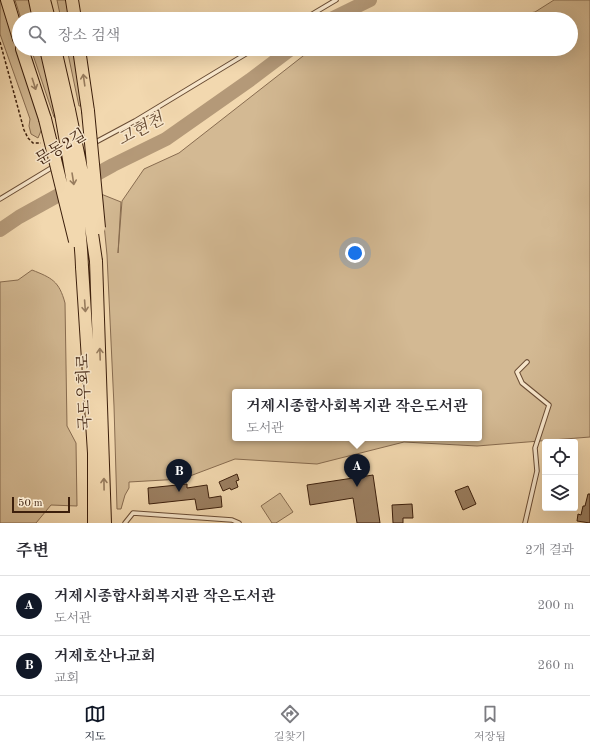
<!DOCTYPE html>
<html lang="ko">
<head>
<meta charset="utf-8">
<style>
  :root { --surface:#fff; --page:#f2f2f3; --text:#2b2b33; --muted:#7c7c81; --line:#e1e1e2; --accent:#111827 }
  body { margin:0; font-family:"Old Standard TT","Noto Serif KR",serif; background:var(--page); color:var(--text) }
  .controls { position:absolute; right:12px; bottom:12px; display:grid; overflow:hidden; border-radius:4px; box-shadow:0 4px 16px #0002 }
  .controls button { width:36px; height:36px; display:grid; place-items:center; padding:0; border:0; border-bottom:1px solid var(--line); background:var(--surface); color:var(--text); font:20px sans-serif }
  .scale { position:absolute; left:12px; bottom:10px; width:58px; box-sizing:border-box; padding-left:4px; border:2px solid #3c1f0c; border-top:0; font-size:11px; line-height:14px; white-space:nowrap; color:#3c1f0c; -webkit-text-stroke:3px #f7e6cb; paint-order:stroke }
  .you { position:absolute; left:355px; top:253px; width:14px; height:14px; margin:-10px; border:3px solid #fff; border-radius:50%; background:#1a73e8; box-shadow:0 0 0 6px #1a73e833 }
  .badge { display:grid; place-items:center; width:26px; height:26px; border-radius:50%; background:var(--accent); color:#fff; font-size:13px; font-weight:700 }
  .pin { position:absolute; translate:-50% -33px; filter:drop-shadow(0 1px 2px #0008) }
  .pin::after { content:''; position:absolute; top:21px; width:14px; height:12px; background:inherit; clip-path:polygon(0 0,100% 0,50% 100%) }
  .popup { position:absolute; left:232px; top:389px; width:250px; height:52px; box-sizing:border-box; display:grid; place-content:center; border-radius:4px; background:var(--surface); filter:drop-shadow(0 1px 3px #0005); font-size:13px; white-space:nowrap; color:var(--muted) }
  .popup b { font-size:15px; color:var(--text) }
  .popup::after { content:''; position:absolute; left:50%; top:100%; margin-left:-8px; border:8px solid transparent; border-top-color:var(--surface) }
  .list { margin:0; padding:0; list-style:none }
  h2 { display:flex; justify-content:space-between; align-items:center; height:52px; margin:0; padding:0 16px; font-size:17px }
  h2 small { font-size:13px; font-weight:400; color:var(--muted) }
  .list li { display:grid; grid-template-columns:26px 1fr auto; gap:12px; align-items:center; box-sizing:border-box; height:60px; padding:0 16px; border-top:1px solid var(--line) }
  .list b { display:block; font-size:15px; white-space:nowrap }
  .list p { margin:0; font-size:13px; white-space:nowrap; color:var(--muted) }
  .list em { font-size:13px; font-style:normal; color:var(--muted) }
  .icon { flex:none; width:22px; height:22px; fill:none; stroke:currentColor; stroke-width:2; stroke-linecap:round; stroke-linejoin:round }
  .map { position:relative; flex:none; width:590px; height:523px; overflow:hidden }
  .search { position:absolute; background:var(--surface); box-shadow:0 4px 16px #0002; left:12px; right:12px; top:12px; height:44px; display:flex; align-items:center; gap:10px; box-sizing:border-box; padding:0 14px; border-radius:22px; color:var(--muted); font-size:15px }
  .sheet { height:172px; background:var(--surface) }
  nav { display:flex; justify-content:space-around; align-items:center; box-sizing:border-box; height:56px; border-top:1px solid var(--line); background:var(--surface); font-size:11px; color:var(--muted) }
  nav a { display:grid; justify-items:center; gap:2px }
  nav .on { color:var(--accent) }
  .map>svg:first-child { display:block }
  .green { fill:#d3b993; stroke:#886c50; fill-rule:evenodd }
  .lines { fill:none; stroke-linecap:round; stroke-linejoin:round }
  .river { stroke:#b49978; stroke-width:14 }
  .building { fill:#9b7f61; stroke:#3c1f0c }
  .lane-casing { stroke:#6a4d35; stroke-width:5.5 }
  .highway-casing { stroke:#3c1f0c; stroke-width:14 }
  .path { stroke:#3c1f0c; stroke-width:1.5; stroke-dasharray:3 2; stroke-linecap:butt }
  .lane { stroke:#f7e6cb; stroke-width:3.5 }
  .highway { stroke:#f2d8af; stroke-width:12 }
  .highway-bridge-casing { stroke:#3c1f0c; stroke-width:14; stroke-linecap:butt }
  .highway-bridge { stroke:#f2d8af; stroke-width:12 }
  .oneway { stroke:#977c5e }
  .labels { text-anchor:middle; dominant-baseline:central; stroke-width:3; stroke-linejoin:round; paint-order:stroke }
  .street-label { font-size:16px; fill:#3c1f0c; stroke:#f7e6cb }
  .water-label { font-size:17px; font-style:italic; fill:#664a32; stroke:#f7e6cb }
</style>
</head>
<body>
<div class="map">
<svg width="590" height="523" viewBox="0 0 590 523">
  <rect width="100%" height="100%" fill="#f2d8af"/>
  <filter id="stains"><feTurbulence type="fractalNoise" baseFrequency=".005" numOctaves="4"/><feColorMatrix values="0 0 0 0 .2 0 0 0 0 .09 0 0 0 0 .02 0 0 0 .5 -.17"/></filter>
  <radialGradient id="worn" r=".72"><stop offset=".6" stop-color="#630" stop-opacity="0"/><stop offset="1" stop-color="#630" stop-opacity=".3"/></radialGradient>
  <path class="green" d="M0,0H3L43,126L38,138L31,134L29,126L30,119L0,34Z
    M15,0H32L36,19H21Z
    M57,0H66L69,19H61Z
    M554,0H590V437L477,446L404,442L317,464L235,459L182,479L129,482V488L125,495L121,509H117L114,406L107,255L101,194L121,202L118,253L122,201L144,169L179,153L312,49H571V19H498L535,12ZM235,392H479V438H235Z
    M31,49H42L56,119L54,117Z
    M67,49H74L81,106H79Z
    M32,270C52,278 59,281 65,303L67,426L76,443L77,506L51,505L36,523H0V282L18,280Z
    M280,493L293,512L276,523H272L261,506Z"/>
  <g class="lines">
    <path class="river" d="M331,19L370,0
      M0,230L19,217L113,165L166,139L250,80L291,49"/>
  </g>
  <path class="building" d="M237,474L239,480L236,481L238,487L231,490L230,488L223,491L219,482Z
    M373,475L380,523H357L353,498L310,505L307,485Z
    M187,484V488L207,485L209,498L221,496L222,507L197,510L195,499L149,504L148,488Z
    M468,486L476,504L463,510L455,491Z
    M588,494H590V523L577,521L578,514L581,515L583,506H585Z
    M412,504L413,518H403V523H393L392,505Z"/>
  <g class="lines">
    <defs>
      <path id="lane" d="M304,19L336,0
        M94,143L135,121L254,49
        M0,199L66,159
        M125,523L133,513L232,520L239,523
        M525,523L537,471L535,448L549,405L522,383L517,372L527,362"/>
      <path id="highway" d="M7,0L19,39
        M35,0L39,19
        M44,0L49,19
        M72,0L75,19
        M22,49L45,119
        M46,49L61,114
        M55,49L69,110
        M79,49L88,111
        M96,261L105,523
        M82,267L94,453V523"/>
    </defs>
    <use href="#lane" class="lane-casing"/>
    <use href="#highway" class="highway-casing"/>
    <path class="path" d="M0,42L24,130L28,138L33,143H41"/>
    <use href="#lane" class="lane"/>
    <use href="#highway" class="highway"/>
    <defs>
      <path id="highway-bridge" d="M69,110L86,192L96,261
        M88,111L99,228
        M61,114C70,165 80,215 82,267
        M45,119L75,241"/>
    </defs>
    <use href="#highway-bridge" class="highway-bridge-casing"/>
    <use href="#highway-bridge" class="highway-bridge"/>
  </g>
  <defs><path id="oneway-shaft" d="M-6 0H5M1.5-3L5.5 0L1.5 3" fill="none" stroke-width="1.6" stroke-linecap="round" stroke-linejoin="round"/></defs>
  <g class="oneway">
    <use href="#oneway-shaft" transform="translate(84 80) rotate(-98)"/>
    <use href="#oneway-shaft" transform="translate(34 84) rotate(72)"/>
    <use href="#oneway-shaft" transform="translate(73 179) rotate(81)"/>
    <use href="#oneway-shaft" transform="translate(85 306) rotate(86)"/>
    <use href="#oneway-shaft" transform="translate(100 354) rotate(-92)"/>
    <use href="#oneway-shaft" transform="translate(104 484) rotate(-91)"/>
  </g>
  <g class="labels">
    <g class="street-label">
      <text transform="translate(61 148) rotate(-30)">문동2길</text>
      <text transform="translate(85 392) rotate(-92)">국도우회로</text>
    </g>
    <g class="water-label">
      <text transform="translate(141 130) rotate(-28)">고현천</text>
    </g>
  </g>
  <rect width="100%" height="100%" filter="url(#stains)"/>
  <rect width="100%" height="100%" fill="url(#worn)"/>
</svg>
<div class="controls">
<button><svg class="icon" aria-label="locate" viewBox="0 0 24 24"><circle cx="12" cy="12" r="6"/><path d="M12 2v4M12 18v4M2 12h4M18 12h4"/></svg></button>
<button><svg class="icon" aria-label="layers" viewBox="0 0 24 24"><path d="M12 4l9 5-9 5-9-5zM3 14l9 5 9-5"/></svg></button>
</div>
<div class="scale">50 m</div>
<div class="you"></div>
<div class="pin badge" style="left:357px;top:487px">A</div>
<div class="popup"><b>거제시종합사회복지관 작은도서관</b>도서관</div>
<div class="pin badge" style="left:179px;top:492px">B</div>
<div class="search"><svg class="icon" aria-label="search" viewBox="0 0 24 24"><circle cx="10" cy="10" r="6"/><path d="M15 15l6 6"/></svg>장소 검색</div>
</div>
<section class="sheet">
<h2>주변<small>2개 결과</small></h2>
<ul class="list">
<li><span class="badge">A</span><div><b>거제시종합사회복지관 작은도서관</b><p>도서관</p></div><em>200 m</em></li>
<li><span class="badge">B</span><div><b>거제호산나교회</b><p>교회</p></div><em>260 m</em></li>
</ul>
</section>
<nav>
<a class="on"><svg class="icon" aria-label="map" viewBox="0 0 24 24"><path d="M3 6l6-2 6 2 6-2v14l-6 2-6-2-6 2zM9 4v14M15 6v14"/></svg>지도</a>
<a><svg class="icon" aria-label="directions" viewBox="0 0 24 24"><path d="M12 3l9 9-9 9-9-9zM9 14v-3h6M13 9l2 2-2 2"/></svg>길찾기</a>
<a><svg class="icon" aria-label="saved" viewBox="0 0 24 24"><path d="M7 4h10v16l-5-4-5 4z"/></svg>저장됨</a>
</nav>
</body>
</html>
